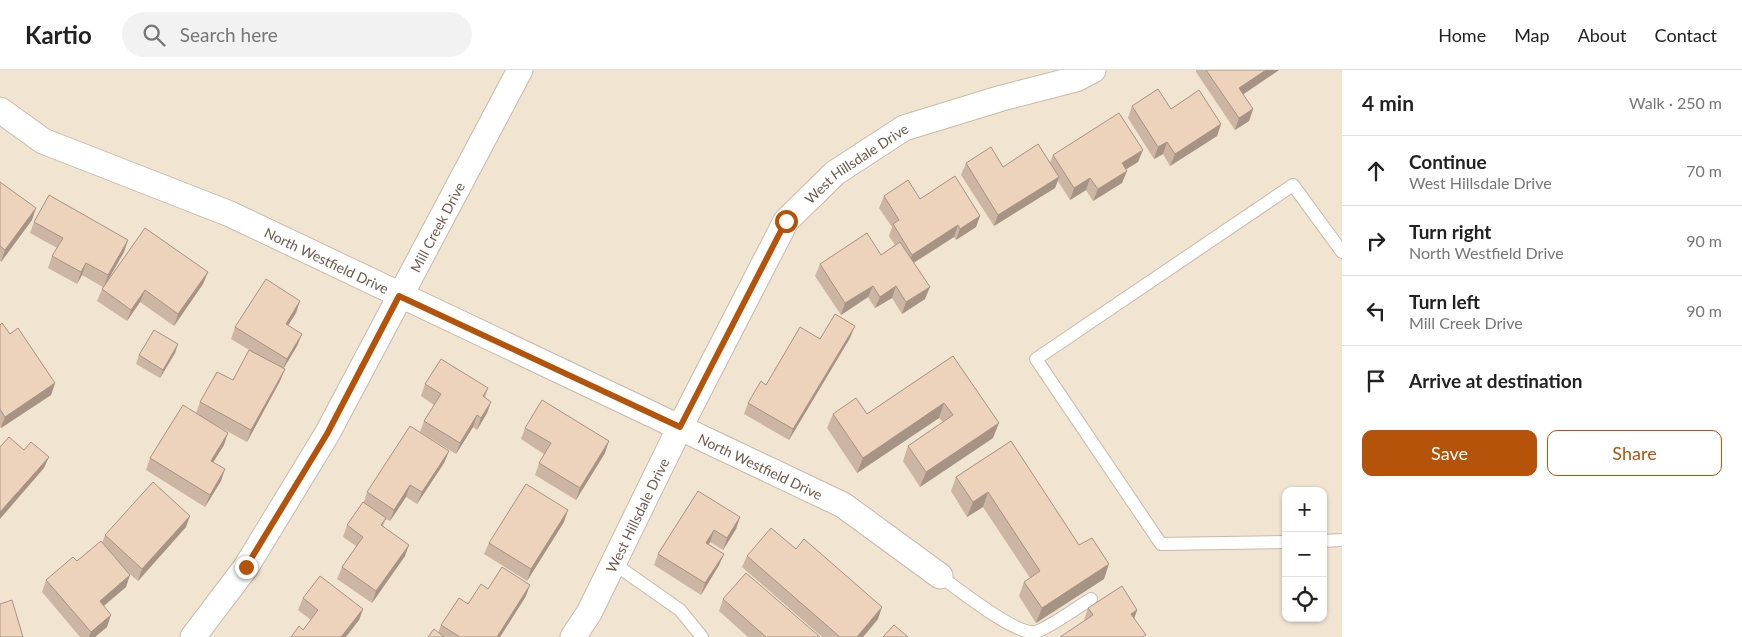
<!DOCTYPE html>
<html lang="en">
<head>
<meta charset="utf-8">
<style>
  :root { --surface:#fff; --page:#f2f2f2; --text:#222; --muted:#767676; --line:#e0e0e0; --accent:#b45309 }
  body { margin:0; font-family:Lato,sans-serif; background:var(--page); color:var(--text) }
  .controls { position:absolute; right:15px; bottom:15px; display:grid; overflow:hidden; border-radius:10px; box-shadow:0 1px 4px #0004 }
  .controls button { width:45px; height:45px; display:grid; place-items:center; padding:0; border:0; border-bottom:1px solid var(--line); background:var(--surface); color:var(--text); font:25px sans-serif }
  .stop { position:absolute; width:15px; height:15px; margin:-11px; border:4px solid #b45309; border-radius:50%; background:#fff }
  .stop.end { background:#b45309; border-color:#fff; box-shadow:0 1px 5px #0008 }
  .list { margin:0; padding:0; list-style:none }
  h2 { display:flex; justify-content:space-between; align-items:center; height:65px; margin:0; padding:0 20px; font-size:21px }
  h2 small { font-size:16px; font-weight:400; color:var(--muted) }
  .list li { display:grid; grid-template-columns:32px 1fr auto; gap:15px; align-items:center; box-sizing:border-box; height:70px; padding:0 20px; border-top:1px solid var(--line) }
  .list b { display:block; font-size:19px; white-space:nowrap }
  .list p { margin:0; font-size:16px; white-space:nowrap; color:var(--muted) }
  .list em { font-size:16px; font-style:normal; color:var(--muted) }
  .actions { display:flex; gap:10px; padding:15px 20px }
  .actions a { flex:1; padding:11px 0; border:1px solid var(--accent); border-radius:10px; text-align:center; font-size:18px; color:var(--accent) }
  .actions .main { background:var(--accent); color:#fff }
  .icon { flex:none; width:28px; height:28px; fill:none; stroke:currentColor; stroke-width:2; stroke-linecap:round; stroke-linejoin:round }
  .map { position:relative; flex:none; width:1342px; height:567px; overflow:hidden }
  header { display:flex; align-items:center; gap:30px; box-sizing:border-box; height:70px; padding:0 25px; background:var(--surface); border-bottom:1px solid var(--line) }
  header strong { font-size:24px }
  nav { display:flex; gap:28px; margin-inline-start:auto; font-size:18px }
  .search { width:350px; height:45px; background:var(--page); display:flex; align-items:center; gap:12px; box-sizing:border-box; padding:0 18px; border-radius:28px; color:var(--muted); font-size:19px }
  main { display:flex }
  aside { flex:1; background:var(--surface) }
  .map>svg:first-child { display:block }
  .residential { fill:#f1e4d1; fill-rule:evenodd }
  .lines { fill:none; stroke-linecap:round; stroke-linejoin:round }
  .lane-casing { stroke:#c9baaa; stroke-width:14 }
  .street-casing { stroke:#c9baaa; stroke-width:27 }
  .lane { stroke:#fff; stroke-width:12 }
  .street { stroke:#fff; stroke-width:25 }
  .wall { fill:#ccb5a2 }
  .shaded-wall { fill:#a69384 }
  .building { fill:#edd2bc; stroke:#a69384 }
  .route { stroke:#b45309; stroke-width:6 }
  .labels { text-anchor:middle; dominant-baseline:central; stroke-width:4.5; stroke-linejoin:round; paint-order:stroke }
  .street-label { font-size:14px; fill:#6f5a4b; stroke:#fdf6e8 }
</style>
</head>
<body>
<header>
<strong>Kartio</strong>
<div class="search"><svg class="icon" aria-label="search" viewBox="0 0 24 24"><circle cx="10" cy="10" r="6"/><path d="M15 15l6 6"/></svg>Search here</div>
<nav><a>Home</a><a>Map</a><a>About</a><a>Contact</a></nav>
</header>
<main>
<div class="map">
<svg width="1342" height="567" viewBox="0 0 1342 567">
  <rect width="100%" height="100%" fill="#faf2e2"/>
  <path class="residential" d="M0,0H1342V567H0ZM1286,421H1323V548H1286Z"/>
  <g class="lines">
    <defs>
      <path id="lane" d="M1323,471L1342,470
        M1286,472L1161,474L1036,289L1293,115L1342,182
        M613,493L680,540L702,567
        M940,506C958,519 1015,565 1035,562C1046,560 1079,536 1091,529"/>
      <g id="street">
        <path id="s1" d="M0,40L43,71L230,144L843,435L940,506"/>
        <path id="s2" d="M193,567L246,497L327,364L520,0"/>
        <path id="s3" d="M573,567L589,543L680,357L786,151L835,103L904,58L1002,28L1076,9L1093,0"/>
      </g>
    </defs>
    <use href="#lane" class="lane-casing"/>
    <use href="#street" class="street-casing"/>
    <use href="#lane" class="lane"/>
    <use href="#street" class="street"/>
  </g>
  <path class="wall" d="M1196,0H1279L1243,24L1253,39L1249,51L1235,60L1196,2Z
    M1132,36L1171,39L1221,54L1217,66L1170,96L1163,84L1154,89L1128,48Z
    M1053,85L1138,92L1126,99L1122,113L1093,131L1086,120L1070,130L1058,111L1055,118L994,156L961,105L966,93L1003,97L1050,93Z
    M0,112L32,150L1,192L0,191Z
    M884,126L920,129L980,146L976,157L956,170L954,167L914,193L925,229L902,244L892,228L875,238L868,227L841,245L815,206L820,194L881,185L895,175L889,166L892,157L879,138Z
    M34,152L128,170L124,182L106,212L208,202L203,214L174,256L140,232L127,251L97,231L103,217L82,205L77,214L48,198L52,186L57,178L30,163Z
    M296,243L288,256L302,264L297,276L283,299H285L280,311L247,372L210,352L224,375L213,392L221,411L205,437L146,400L150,388L196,343L200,332L233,310L251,281L231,269L235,257Z
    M0,255L55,313L51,325L1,358L0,357Z
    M850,268L789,370L744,344L748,333L766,315L820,269Z
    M175,283L160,308L136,294L139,285Z
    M953,286L993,368L920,417L903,391L908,376L943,352L939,348L857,403L827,358L833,344H867Z
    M425,314L488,318L485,328L491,332L487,343L477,360L473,357L456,384L420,362L424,351L434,335L421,326Z
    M525,358L605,383L576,430L535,405L539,393L544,384L521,369Z
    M1011,371L1079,475L1104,509L1036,553L1019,526L1024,512L1030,508L983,437L967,447L951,421L956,407Z
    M449,381L444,393L417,434L406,427L390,451L386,449L383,456L405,486L372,533L337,509L342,497L356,476L343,467L347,455L364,432L367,422Z
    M740,447L736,459L723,480L710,472L709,474L724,484L719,495L701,525L654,495L658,484Z
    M564,452L527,511L484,484L489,473Z
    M186,457L138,511L124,499L126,517L104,536L107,557L95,567H80L42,522L46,510L77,491L102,473L105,465Z
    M747,486L878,549L863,567H822L742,497Z
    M488,519L526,526L500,567H428L438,563L441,555Z
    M303,528L363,539L359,550L303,560L311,550L298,540Z
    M723,529L820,567H748L719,541Z
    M1088,538L1137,540L1134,548L1085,551L1084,550Z"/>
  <path class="shaded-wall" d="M1266,0H1279L1235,30L1239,18Z
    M1253,39L1249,51L1235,60L1239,48Z
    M1221,54L1217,66L1170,96L1175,84Z
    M1167,72L1163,84L1154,89L1158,77Z
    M1143,80L1138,92L1117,105L1122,93Z
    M1127,101L1122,113L1093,131L1098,119Z
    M1059,107L1055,118L994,156L998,145Z
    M1090,108L1086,120L1070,130L1074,118Z
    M36,138L32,150L1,192L5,180Z
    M980,146L976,157L956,170L960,159Z
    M958,155L954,167L908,196L912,185Z
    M128,170L124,182L104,217L108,205Z
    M86,193L82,205L77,214L81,202Z
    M208,202L203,214L174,256L178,244Z
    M873,216L868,227L841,245L845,233Z
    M896,216L892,228L875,238L880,227Z
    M930,217L925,229L902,244L906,232Z
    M145,220L140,232L127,251L131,240Z
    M300,231L296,243L281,266L286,254Z
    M855,256L850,268L789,370L793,359Z
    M302,264L297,276L282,301L287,289Z
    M178,274L175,283L160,308L163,300Z
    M285,299L280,311L247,372L251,360Z
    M55,313L51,325L1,358L5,347Z
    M491,332L487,343L477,360L481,348Z
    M944,333L939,348L857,403L863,388Z
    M477,345L473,357L456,384L460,373Z
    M999,353L993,368L920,417L926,402Z
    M228,363L224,375L207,402L211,391Z
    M609,371L605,383L576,430L580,418Z
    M449,381L444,393L417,434L422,422Z
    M49,387L44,398L0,449V442Z
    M225,399L221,411L205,437L210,425Z
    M410,415L406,427L390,451L394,440Z
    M988,422L983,437L967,447L973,432Z
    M568,440L564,452L527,511L531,499Z
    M190,446L186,457L138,511L142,499Z
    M740,447L736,459L723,480L727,468Z
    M714,460L710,472L702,485L706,473Z
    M409,475L405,486L372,533L376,521Z
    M724,484L719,495L701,525L705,513Z
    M1109,494L1104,509L1036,553L1042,538Z
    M130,505L126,517L95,543L100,531Z
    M530,515L526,526L500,567H497Z
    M882,537L878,549L863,567H857Z
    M363,539L359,550L346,567H341Z
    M1137,540L1133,552L1131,544Z
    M111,545L107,557L95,567H89L91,562Z"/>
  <path class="building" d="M1206,0H1266L1239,18L1253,39L1239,48Z
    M1158,19L1171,39L1199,20L1221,54L1175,84L1167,72L1158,77L1132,36Z
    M1119,43L1143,80L1122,93L1127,101L1098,119L1090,108L1074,118L1053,85Z
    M1038,74L1059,107L998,145L966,93L991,77L1003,97Z
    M955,106L980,146L960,159L958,155L912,185L893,154L899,150L884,126L908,110L920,129Z
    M0,112L36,138L5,180L0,176Z
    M49,125L128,170L108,205L86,193L81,202L52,186L63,168L34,152Z
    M145,158L208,202L178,244L145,220L131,240L102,219Z
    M867,163L881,185L900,172L930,217L906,232L896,216L880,227L873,216L845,233L820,194Z
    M266,209L300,231L286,254L302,264L287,289L235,257Z
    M835,244L855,256L793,359L748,333L761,311L766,315L800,257L820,269Z
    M2,253L10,264L18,258L55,313L5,347L0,339V255Z
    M154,260L178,274L163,300L139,285Z
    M249,280L285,299L251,360L200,332L217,302L233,310Z
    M953,286L999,353L926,402L908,376L953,345L944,333L863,388L833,344L856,328L867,344Z
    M441,289L488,318L483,326L491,332L481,348L477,345L460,373L424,351L441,324L425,314Z
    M542,330L609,371L580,418L539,393L551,373L525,358Z
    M183,335L228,363L211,391L225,399L210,425L150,388Z
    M410,356L449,381L422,422L410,415L394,440L367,422Z
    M9,367L24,380L31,372L49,387L0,442V377Z
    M1011,371L1079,475L1092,468L1109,494L1042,538L1024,512L1040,501L988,422L973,432L956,407Z
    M153,412L190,446L142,499L105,465Z
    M526,414L568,440L531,499L489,473Z
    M698,421L740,447L727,468L714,460L706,473L724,484L705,513L658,484Z
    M363,432L386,448L381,455L409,475L376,521L342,497L363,467L347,455Z
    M771,458L796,479L804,469L882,537L857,567H840L747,486Z
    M101,471L130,505L100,531L111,545L91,562L46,510L73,487L77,491Z
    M502,497L530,515L497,567H460L441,555L459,528L468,534L481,514L488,519Z
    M746,503L820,567H766L723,529Z
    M320,506L363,539L341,567H291L299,556L303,560L318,540L303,528Z
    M1122,516L1137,540L1131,544L1146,565L1142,567H1060L1093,545L1088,538Z
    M12,530L23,567H0V534Z
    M894,555L908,567H883Z
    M434,559L444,567H428Z"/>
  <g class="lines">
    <path class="route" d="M246,497L327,364L399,226L680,357L786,151"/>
  </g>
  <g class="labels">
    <g class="street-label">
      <text stroke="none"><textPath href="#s3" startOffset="559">West Hillsdale Drive</textPath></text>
      <text stroke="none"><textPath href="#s2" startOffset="478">Mill Creek Drive</textPath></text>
      <text stroke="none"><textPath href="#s1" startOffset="361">North Westfield Drive</textPath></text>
      <text stroke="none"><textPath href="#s1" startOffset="841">North Westfield Drive</textPath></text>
      <text stroke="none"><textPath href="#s3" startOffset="138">West Hillsdale Drive</textPath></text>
    </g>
  </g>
</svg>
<div class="controls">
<button>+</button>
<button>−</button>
<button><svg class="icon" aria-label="locate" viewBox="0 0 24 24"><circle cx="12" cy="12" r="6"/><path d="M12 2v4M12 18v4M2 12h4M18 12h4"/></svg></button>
</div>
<div class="stop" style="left:786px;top:151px"></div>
<div class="stop end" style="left:246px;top:497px"></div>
</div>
<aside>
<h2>4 min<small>Walk · 250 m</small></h2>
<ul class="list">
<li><svg class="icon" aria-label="ahead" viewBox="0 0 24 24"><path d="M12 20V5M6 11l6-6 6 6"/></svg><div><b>Continue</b><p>West Hillsdale Drive</p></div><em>70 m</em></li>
<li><svg class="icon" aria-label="right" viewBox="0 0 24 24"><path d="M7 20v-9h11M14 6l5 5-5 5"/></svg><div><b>Turn right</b><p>North Westfield Drive</p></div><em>90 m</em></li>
<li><svg class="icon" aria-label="left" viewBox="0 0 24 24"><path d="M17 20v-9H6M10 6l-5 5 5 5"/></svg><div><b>Turn left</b><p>Mill Creek Drive</p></div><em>90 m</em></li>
<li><svg class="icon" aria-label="arrive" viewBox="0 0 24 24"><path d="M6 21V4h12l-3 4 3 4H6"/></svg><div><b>Arrive at destination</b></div></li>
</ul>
<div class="actions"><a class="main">Save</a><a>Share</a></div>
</aside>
</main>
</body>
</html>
